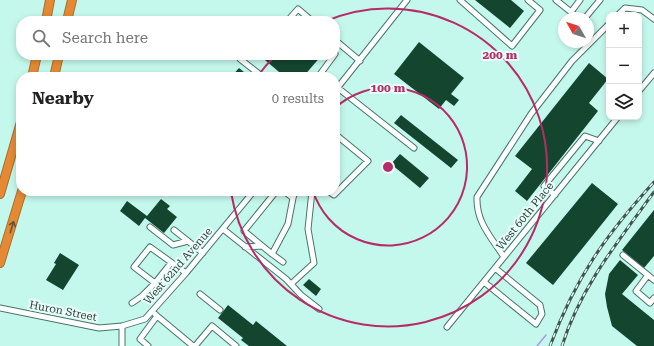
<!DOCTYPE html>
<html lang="en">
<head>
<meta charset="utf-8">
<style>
  :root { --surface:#fff; --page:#f2f2f2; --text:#222; --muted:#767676; --line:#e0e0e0 }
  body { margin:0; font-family:"Roboto Serif",serif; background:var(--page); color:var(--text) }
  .controls { position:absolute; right:12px; top:12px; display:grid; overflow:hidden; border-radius:8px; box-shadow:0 2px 6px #0003 }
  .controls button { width:36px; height:36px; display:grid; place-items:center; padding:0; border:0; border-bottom:1px solid var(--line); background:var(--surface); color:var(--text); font:20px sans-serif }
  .compass { position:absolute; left:558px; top:12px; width:36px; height:36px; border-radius:50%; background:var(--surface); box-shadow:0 2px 6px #0003; rotate:309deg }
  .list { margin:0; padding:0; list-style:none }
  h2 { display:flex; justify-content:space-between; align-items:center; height:52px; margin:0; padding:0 16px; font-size:17px }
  h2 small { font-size:13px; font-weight:400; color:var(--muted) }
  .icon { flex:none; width:22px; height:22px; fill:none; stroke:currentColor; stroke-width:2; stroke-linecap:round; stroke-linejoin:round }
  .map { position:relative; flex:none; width:654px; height:346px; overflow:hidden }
  .search { position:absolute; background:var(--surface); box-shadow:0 2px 6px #0003; left:16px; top:16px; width:324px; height:44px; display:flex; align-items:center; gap:10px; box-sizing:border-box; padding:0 14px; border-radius:16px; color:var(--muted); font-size:15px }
  .panel { position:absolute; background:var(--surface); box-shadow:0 2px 6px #0003; left:16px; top:72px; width:324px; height:124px; border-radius:16px }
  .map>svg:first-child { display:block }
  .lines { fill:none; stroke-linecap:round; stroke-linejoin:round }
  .stream { stroke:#af95e1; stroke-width:1.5 }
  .building { fill:#14462f }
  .minor-casing { stroke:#46746b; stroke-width:7 }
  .highway-casing { stroke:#a57036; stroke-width:10 }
  .minor { stroke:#fff; stroke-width:5 }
  .highway { stroke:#e58a33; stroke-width:8 }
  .rail-casing { stroke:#3f5651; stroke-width:3 }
  .rail { stroke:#eafef9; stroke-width:1.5; stroke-dasharray:4.5; stroke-linecap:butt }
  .oneway { stroke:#645739 }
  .ring { fill:none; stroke:#b62c67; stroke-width:2 }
  .labels { text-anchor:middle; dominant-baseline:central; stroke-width:4; stroke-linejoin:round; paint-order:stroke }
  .street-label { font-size:11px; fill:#2d413c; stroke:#eafef9 }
  .centre { fill:#b62c67; stroke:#eafef9; stroke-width:2 }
  .ring-label { font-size:12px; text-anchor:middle; font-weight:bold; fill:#b62c67; stroke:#eafef9; stroke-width:4; stroke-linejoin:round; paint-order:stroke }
</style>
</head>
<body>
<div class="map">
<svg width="654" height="346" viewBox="0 0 654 346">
  <rect width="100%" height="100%" fill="#c5f8ec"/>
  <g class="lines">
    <path class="stream" d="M537,346L546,335"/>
  </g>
  <path class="building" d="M475,0H511L524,11L510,28Z
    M419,42L464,78L451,94L459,100L454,106L446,100L439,109L394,74Z
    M259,55H322L303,77H285Z
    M589,63L608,79L589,103L598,111L527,201L515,191L532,169L515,156Z
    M239,68L250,77H231Z
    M401,115L458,160L451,168L394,123Z
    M400,154L429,178L420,188L391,164Z
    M592,183L618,204L553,285L526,263Z
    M161,199L170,206L167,209L177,217L164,233L145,218L139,226L120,211L127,201L147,216Z
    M654,210V256L644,268L622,250Z
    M60,253L79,265L63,290L46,280L56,264L54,263Z
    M620,260L638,275L622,294L654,320V346H637L612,326L607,307L605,294L609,274Z
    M309,279L321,289L316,296L303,285Z
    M228,305L253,325L256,321L287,346H249L241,340L243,338L218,318Z"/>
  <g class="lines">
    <defs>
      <path id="minor" d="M460,0L512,46L540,10L528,0
        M556,0L571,12L580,0
        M571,12L578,18
        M618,15L625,8L642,10L654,19
        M585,18L600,0
        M293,21L290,18L298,9L312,21
        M335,40L360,61
        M240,59L263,77
        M318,77L335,54
        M338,88L414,148
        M335,91L407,0
        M639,91L654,73
        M284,191L293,198L295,191
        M328,191L334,195L368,161L335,134
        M274,194L244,231L272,254L288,224L293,198
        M555,195L544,186L585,136L599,141
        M150,227L173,245L188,241
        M223,229L286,279L301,295L319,309
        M174,230L203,253
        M245,247L262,246
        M272,254L283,262
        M623,255L654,280
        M504,257C491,237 476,222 477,197L531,114L572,61L609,24
        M171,263L155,283L134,267L150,247L186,273
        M648,275L636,291L650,303L654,298
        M484,282L536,324L542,314L540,305L495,268
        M291,284L314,263L308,229L312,191
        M200,294L220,310
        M132,303L142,296L155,283
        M0,308L99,328L122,326L145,319L186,273L254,191
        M157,316L193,346
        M447,327L618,117
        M122,346V326
        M148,346L140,339L157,316L155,314
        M195,346L212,326L236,346"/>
      <path id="highway" d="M46,21L50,0
        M67,21L72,0
        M32,77L37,55
        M54,77L59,55
        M0,194L21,122
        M0,263L22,191"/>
    </defs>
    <use href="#minor" class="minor-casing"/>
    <use href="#highway" class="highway-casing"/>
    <use href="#minor" class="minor"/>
    <use href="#highway" class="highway"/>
    <defs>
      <path id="rail" d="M550,346C576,277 605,236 654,182
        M562,346C580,288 619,240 654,192"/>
    </defs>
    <use href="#rail" class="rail-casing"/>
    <use href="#rail" class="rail"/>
  </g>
  <defs><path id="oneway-shaft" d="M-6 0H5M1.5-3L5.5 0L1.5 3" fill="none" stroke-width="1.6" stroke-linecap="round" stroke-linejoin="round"/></defs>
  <use class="oneway" href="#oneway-shaft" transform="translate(12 227) rotate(-73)"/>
  <g class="ring">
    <path d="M335 108A79 79 0 1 1 313 191"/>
    <path d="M257 77A159 159 0 0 1 275 56M326 21A159 159 0 1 1 231 192"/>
  </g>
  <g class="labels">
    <g class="street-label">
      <text transform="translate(525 216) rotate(-51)">West 60th Place</text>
      <text transform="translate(178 266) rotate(-49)">West 62nd Avenue</text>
      <text transform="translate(63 311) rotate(11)">Huron Street</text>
    </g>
  </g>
  <circle cx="388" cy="167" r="6" class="centre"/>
  <g class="ring-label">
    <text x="500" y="59">200 m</text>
    <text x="388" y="92">100 m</text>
  </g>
</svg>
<div class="controls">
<button>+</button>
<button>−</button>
<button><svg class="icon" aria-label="layers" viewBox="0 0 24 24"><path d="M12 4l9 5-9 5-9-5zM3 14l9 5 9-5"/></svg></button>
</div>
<svg class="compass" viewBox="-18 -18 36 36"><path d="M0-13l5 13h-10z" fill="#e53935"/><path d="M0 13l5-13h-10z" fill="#767676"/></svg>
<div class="search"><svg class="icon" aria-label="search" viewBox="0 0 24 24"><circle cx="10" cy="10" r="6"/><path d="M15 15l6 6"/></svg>Search here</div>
<section class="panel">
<h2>Nearby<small>0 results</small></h2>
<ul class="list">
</ul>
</section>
</div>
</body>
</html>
